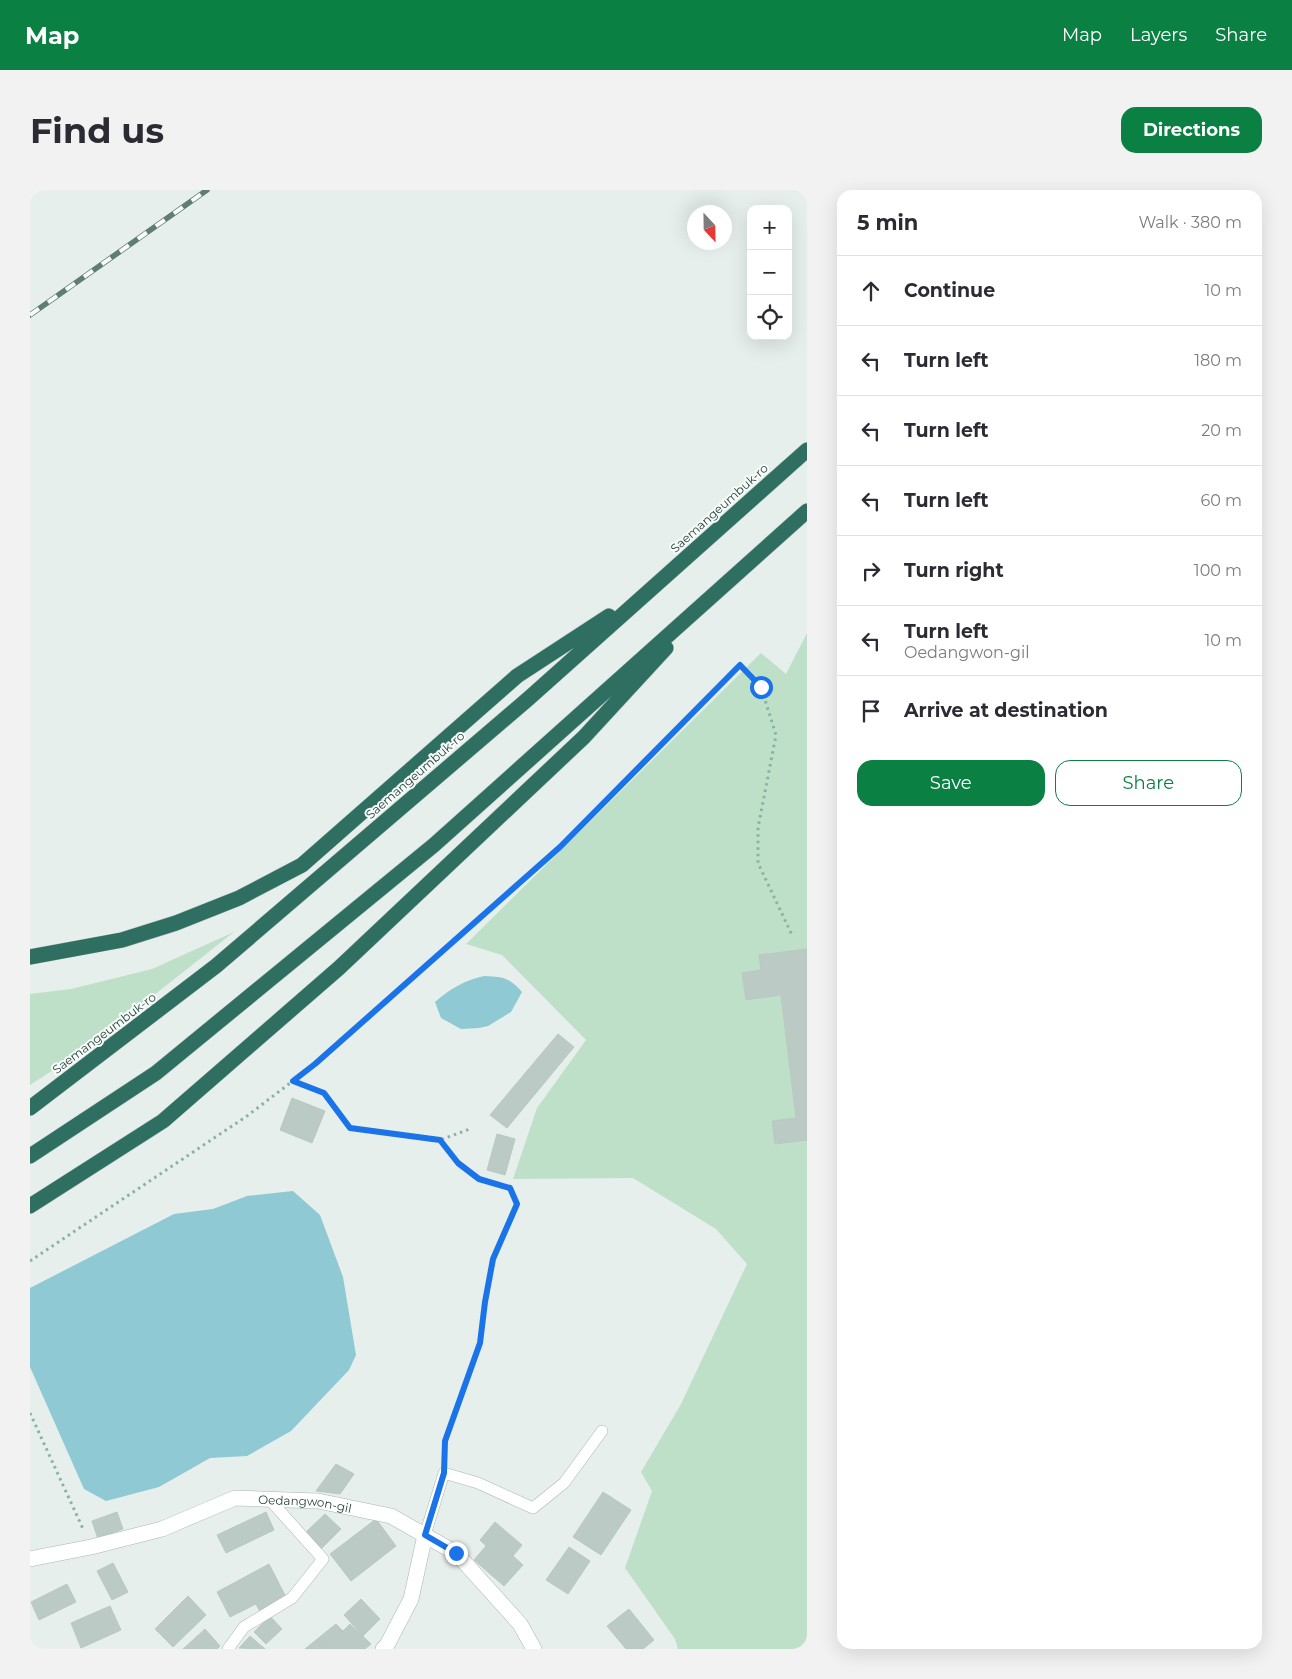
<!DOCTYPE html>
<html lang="en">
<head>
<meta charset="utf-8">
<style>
  :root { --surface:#fff; --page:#f2f2f3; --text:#2b2b33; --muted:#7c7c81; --line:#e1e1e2; --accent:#0b8043 }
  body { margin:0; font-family:Montserrat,sans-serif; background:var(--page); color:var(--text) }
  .controls { position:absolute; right:15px; top:15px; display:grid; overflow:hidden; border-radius:10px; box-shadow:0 5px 20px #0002 }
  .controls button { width:45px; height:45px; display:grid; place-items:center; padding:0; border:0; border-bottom:1px solid var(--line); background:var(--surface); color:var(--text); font:25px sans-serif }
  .compass { position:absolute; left:657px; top:15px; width:45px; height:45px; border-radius:50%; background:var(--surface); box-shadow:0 5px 20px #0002; rotate:158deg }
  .stop { position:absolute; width:15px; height:15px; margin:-11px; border:4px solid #1a73e8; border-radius:50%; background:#fff }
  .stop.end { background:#1a73e8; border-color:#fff; box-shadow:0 1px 5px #0008 }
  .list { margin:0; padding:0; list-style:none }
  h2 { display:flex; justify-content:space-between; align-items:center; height:65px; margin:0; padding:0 20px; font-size:21px }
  h2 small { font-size:16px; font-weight:400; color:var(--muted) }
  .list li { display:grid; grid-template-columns:32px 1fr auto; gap:15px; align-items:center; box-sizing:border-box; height:70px; padding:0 20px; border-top:1px solid var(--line) }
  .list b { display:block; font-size:19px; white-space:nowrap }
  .list p { margin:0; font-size:16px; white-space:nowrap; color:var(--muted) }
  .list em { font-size:16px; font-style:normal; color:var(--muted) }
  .actions { display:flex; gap:10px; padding:15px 20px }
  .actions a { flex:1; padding:11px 0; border:1px solid var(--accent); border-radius:15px; text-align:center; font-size:18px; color:var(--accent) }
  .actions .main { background:var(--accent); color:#fff }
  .icon { flex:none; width:28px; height:28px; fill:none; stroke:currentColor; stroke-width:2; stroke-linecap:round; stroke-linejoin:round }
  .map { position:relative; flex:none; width:777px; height:1459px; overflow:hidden; border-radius:15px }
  header { display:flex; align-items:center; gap:30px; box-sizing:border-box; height:70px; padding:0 25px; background:var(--accent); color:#fff }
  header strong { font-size:24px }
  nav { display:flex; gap:28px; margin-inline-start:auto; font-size:18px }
  .intro { display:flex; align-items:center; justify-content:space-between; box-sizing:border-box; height:120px; padding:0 30px }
  h1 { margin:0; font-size:35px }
  .button { padding:12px 22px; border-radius:15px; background:var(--accent); color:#fff; font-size:18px; font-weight:700 }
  main { display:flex; gap:30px; padding:0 30px }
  aside { flex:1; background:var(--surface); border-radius:15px; box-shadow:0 5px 20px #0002 }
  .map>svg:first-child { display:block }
  .green { fill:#bfe0c8 }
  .water { fill:#8ec9d4 }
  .building { fill:#bbcac4; stroke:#b8c9c2 }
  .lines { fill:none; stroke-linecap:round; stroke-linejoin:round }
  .lane-casing { stroke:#a8b8b2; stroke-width:12 }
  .street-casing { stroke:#a8b8b2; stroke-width:16 }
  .highway-casing { stroke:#c2cac8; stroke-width:16 }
  .path { stroke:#86b3a5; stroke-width:3; stroke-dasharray:2.5 4; stroke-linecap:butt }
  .lane { stroke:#fff; stroke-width:11 }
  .street { stroke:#fff; stroke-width:15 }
  .highway { stroke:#2f6f62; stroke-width:15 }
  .rail-casing { stroke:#5f7d75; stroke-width:5.5 }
  .rail { stroke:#f7fbf9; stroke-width:4; stroke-dasharray:11; stroke-linecap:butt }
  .route { stroke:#1a73e8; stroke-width:6 }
  .labels { text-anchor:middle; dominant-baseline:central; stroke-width:4; stroke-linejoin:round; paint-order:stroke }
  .street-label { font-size:12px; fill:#24423a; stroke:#f7fbf9 }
</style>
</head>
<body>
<header>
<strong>Map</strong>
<nav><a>Map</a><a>Layers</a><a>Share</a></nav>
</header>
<div class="intro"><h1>Find us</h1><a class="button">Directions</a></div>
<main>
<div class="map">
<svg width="777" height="1459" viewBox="0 0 777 1459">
  <rect width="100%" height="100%" fill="#e6efeb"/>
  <path class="green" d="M777,443V1459H648L645,1449L595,1378L622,1301L611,1282L651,1214L717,1074L686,1039L603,988L483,989L507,918L556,850L472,765L436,754L731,463L756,484Z
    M204,742L57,858L0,895V804L41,799L122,779Z"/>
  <path class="water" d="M454,786C473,787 479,787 492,802L481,822L458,836L449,838L431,839L411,828L405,812C420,799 435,790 454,786Z
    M263,1001L290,1025L313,1087L326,1165L319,1180L261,1241L217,1266L180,1268L129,1297L76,1311L54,1299L0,1177V1098L144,1024L183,1019L217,1006Z"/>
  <path class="building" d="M777,759V950L745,954L742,931L766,928L751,805L716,810L712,783L731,780L729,765Z
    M528,844L544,857L477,938L460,925Z
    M262,908L295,921L282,953L250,940Z
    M467,944L485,949L475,985L457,980Z
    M306,1274L324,1284L310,1304L286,1301Z
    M573,1302L601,1320L571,1365L543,1347Z
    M87,1322L93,1339L68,1349L62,1331Z
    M236,1322L244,1340L196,1363L187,1345Z
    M295,1324L311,1339L291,1359L276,1342Z
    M346,1329L366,1356L321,1391L300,1364Z
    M465,1332L492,1355L483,1366L493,1375L474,1396L444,1370L456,1356L450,1350Z
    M539,1357L560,1371L538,1404L516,1390Z
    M83,1373L98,1402L82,1410L67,1381Z
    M239,1374L257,1409L230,1422L226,1414L200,1427L187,1402Z
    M37,1394L46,1412L9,1430L1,1412Z
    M158,1406L176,1425L143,1457L125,1439Z
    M331,1409L350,1429L333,1446L314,1425Z
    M80,1416L91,1440L51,1458L41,1433Z
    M599,1419L624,1450L613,1459H596L577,1436Z
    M240,1426L252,1439L236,1454L224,1442Z
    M306,1434L313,1441L320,1434L341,1454L335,1459H294L286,1450Z
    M175,1439L190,1456L187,1459H153Z
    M220,1446L235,1459L209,1458Z
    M286,1450L294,1459H275Z"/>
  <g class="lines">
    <defs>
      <path id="lane" d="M395,1345L414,1283L448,1293L503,1318L534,1293L572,1241
        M198,1459L214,1437L262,1408L293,1369L239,1309"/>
      <g id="street">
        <path id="s1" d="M0,1369L61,1357L132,1339L205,1308L288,1311L361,1326L426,1363L490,1434L504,1459"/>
        <path d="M353,1459L357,1455L381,1409L395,1345"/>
      </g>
      <path id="highway" d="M0,767L92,750L146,733L209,708L272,675L487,486L579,426
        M0,918L186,776L498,509L777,260
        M0,966L126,883L404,655L777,321
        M0,1016L133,931L309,778L554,547L636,458"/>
    </defs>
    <use href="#lane" class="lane-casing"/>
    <use href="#street" class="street-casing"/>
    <use href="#highway" class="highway-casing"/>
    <path class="path" d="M263,892L294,903L320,938L410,950L440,939
      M410,950L429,973L449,989L480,998L487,1014L463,1069L455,1112L450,1153L415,1251L414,1268
      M0,1071L217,926L285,874L529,657L710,475L731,497L746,545L728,638V673L762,745
      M0,1223L54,1341"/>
    <use href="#lane" class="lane"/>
    <use href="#street" class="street"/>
    <use href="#highway" class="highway"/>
    <defs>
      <path id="rail" d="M0,125L177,0"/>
    </defs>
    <use href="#rail" class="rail-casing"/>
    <use href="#rail" class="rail"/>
  </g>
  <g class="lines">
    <path class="route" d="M426,1363L395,1345L414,1283L415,1251L450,1153L455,1112L463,1069L487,1014L480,998L449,989L428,973L410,950L320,938L294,903L263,891L285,874L530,657L710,475L731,497"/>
  </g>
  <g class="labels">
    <g class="street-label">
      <text transform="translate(689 318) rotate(-42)">Saemangeumbuk-ro</text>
      <text transform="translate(385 585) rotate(-41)">Saemangeumbuk-ro</text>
      <text transform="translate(74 843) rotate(-37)">Saemangeumbuk-ro</text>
      <text stroke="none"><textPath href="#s1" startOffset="285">Oedangwon-gil</textPath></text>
    </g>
  </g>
</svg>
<div class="controls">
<button>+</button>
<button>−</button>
<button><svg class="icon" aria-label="locate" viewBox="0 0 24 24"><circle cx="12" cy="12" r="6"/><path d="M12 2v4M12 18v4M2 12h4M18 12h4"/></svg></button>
</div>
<svg class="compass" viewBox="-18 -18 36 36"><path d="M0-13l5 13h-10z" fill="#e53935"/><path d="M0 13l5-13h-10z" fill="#7c7c81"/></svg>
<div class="stop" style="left:731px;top:497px"></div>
<div class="stop end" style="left:426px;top:1363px"></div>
</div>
<aside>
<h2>5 min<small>Walk · 380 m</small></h2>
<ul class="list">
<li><svg class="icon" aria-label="ahead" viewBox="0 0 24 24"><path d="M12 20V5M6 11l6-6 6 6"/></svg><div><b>Continue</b></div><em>10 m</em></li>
<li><svg class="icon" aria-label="left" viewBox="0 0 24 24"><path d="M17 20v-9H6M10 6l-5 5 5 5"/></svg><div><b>Turn left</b></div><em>180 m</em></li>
<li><svg class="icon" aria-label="left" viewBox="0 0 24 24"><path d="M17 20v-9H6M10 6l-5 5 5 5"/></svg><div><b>Turn left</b></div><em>20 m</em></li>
<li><svg class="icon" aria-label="left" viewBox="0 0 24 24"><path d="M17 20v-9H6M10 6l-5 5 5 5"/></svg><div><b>Turn left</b></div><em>60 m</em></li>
<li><svg class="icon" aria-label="right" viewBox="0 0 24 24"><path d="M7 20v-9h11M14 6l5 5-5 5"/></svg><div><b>Turn right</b></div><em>100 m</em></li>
<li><svg class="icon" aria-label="left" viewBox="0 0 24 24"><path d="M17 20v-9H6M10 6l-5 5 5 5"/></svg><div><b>Turn left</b><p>Oedangwon-gil</p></div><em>10 m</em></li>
<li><svg class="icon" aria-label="arrive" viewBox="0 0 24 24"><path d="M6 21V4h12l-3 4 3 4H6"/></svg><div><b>Arrive at destination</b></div></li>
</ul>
<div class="actions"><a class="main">Save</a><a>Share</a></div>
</aside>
</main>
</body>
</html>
